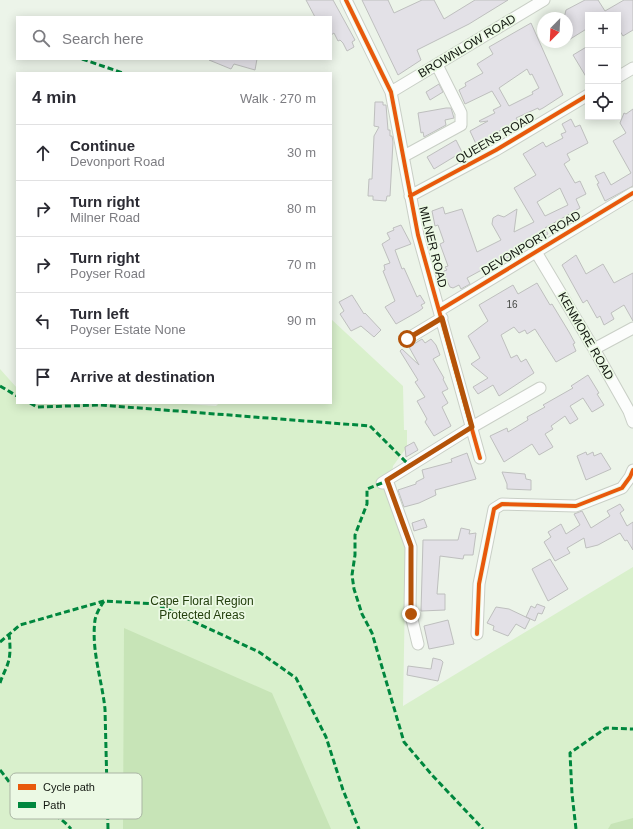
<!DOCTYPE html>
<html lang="en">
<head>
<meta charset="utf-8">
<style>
  :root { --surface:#fff; --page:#f2f2f3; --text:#2b2b33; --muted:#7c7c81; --line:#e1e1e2 }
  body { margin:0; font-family:Helvetica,sans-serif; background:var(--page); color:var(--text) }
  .controls { position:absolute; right:12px; top:12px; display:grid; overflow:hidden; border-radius:0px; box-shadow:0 2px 10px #0003 }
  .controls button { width:36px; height:36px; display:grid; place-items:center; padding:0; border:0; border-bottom:1px solid var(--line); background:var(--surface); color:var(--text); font:20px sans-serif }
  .compass { position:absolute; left:537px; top:12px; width:36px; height:36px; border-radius:50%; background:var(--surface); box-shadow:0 2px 10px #0003; rotate:204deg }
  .stop { position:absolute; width:12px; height:12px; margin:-9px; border:3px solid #b45309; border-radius:50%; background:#fff }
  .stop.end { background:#b45309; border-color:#fff; box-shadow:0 1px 4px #0008 }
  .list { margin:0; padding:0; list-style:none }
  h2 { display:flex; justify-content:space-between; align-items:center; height:52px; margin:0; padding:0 16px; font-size:17px }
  h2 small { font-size:13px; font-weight:400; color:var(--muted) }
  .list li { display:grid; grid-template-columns:26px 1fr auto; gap:12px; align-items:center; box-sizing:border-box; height:56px; padding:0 16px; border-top:1px solid var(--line) }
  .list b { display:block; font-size:15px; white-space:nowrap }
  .list p { margin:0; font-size:13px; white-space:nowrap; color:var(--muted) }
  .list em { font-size:13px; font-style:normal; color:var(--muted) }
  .icon { flex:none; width:22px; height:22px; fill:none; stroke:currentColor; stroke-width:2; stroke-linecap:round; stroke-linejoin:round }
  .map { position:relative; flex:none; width:633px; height:829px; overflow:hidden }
  .search { position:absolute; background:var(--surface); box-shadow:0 2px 10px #0003; left:16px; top:16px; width:316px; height:44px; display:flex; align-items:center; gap:10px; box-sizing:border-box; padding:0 14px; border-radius:0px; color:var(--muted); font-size:15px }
  .panel { position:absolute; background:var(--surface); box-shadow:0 2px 10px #0003; left:16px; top:72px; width:316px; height:332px; border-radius:0px }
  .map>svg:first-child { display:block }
  .green { fill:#d9f0cc }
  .forest { fill:#c7e4b7 }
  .building { fill:#e3e1e7; stroke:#bebfbe; fill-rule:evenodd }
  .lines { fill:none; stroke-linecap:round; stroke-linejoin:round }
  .minor-casing { stroke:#c9cfc6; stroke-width:13 }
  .minor { stroke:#fcfdfc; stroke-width:11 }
  .quiet { stroke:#00873e; stroke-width:3; stroke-dasharray:6 3; stroke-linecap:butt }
  .cycleway-casing { stroke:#ebf9e4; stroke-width:6 }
  .cycleway { stroke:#e8590c; stroke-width:4 }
  .route { stroke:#b45309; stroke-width:5 }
  .labels { text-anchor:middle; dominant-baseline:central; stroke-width:3.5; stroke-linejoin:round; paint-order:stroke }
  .number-label { font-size:10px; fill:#464945 }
  .street-label { font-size:12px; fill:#11160f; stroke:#ebf9e4 }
  .park-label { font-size:12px; fill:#233f0d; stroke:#ebf9e4 }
  .key { fill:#ebf9e4; stroke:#aab5a4; stroke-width:1 }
  .key-label { font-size:11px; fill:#11160f }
</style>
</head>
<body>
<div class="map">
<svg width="633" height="829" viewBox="0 0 633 829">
  <rect width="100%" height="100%" fill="#ecf4e9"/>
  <path class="green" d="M331,319L403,386L404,430H407V447L393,466L390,490L406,538L403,706L633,567V829H0V369L17,388V403H172L216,406L219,403H331Z"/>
  <path class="forest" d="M124,628L272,693L331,829H123Z
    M633,818V829H608L611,824Z"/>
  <path class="building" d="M306,0H333L355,40L352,42L354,47L347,51L343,43L340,40L338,41L334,33L331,35V17H315Z
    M362,0H388L394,13L422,0H434L444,19L475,0H508L469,24L417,50L421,60L398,75Z
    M585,0H598L605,11L624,0H633V30L623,36L618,28V15H588V28L567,41V18H564L566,10Z
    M531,23L563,95L543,108L539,110L538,108L516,118L518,121L499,131L500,133L476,144L470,131L488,121L480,122L479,121L495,113L493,110L501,106L492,91L465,104L459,90L466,86L465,83L483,73L477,64L493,54L489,47ZM527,69L530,75L532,74L539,88L532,92L533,94L509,106L499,88Z
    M588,46V80L573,55Z
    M224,59H257L255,70L234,64L231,69L209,60Z
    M439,84L443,92L430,100L426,92Z
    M375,102H383V105H386L388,130H390V136H392L393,142L390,196H387L386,201L373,200V196H368L369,179H372L374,136L379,127L374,126Z
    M446,108H451L454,118L445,120L446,125L424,137L423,132L421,133L418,113Z
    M633,109V186L605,201L597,184L599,183L595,176L604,172L611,185L631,173L613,141L626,133L620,123L624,113L626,114Z
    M571,119L575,127L580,125L588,143L567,154L570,160L564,164L575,183L580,181L586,194L576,199L580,208L545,228L548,234L541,238V239L498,263L499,265L490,269L489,266L467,278L470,284L461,289L459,285L453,288L450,287L444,275V271L447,270L445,267L448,266L440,244L444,242L438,225L435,226L432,211L443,207L445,214L462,209L477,252L501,240L492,224L493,218L498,215L504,217L517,209L514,232L534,222L514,188L536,175L523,154L543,142L546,147L563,138L561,134L566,132L562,124ZM560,188L568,205L545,216L537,202Z
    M456,140L462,152L434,169L427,157Z
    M401,225L411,244L395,250L402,269L404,268L417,297L420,295L425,303L421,305L423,308L419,311L396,324L385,307L395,301L383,271L385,270L384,265L390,263L382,244L390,239L387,233L394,230L393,228Z
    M576,255L586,274L603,264L614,283L633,273V321L624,305L611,313L614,319L604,325L600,316L597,318L587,300L583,303L562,265Z
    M537,283L550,305L552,304L569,332L575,343L573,344L576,351L556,362L535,329L527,334L525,330L519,333L514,327L501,335L511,358L517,355L521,362L526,359L534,373L499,396L493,385L478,394L473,387L488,378L471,364L480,358L468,336L488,321L479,305L513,285L518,294Z
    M352,295L364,314L365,313L381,330L374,337L361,326L351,331L340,314L344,311L339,302Z
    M422,339L425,343L431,339L436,345L440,355L433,359L444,378L443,379L448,389L442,392L448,403L442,407L451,426L434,436L425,422L427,419L417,401L425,397L415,382L418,380L400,351L402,349L419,365L409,347Z
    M588,375L599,393L597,394L604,405L592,412L583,398L570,406L578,419L570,424L565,416L551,426L553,429L545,434L553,447L539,455L532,444L504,462L490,436L507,428L508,432L528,420L527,417L545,407L543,405L573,388L571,386Z
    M414,442L418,450L406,457L405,447Z
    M586,452L587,455L593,452L594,456L601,453L611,469L586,480L577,456Z
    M467,453L476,479L435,490L436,495L419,503L404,507L398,490L416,484V482L424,478L422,470L452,462L451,459Z
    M502,472L525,474L526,479L531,480V490L507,489V484Z
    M620,504L624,510L620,513L627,526L633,522V550L627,540L625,541L620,533L598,545L586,548L584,538L567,548L570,553L555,561L544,542L551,537L548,532L561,524L566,534L580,525L574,514L582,511L591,528L610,516L607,511Z
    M424,519L427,527L414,531L412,523Z
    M461,528L470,530L469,534L476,533L473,555H464L463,559L440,556L437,594H445V610L421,611L423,540H458Z
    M550,559L568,589L548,601L532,569Z
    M537,604L545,607L542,614L538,613L535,621L526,617L531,606L535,608Z
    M496,607L509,609L530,619L525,629L516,624L508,636L493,630L494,626L487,623Z
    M448,620L454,644L429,649L424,626Z
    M433,658L441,660L443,662L438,681L407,675L408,666L431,669Z"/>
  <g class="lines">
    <defs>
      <path id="minor" d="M346,0L391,92L418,235L480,458
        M618,77L633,68
        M391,92L544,0
        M404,156L461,125V113L437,65
        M410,196L496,150L588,95
        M536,252L594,349L629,411L633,422
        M440,310L633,193
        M407,339L442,318
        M594,349L633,328
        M387,480L411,547L410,611L418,644
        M382,483L472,427L540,388
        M477,634L479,584L494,509L502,504L576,506L622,488L630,477L633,470"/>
    </defs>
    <use href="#minor" class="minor-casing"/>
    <use href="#minor" class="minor"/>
    <path class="quiet" d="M82,59L123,73
      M0,386L17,396
      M30,403L37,407L100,405L370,426L410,466
      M382,483L367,489V504L355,535V555L352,575L354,589L362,614L372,633L404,742L432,775L483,829
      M0,642L20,625L104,601
      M0,683C2,676 6,670 8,663C11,654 10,643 9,634
      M0,770C10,782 13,790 27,800C42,810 59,814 71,829
      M108,829L105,709C102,680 91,650 95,620C96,614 100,607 104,601L156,604L259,652L296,678L326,737L343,790L359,829
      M576,829L572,794L570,753L606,728L633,729"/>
    <defs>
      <path id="cycleway" d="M346,0L391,92L418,235L480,458
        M410,196L496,150L588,95
        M440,310L633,193
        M477,634L479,584L494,509L502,504L576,506L622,488L630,477L633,470"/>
    </defs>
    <use href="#cycleway" class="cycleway-casing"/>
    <use href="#cycleway" class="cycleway"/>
  </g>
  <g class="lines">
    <path class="route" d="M407,339L442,318L472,427L387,480L411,546V614"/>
  </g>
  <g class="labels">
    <g class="number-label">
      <text x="512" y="304">16</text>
    </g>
    <g class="street-label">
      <text transform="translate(467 46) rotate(-31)">BROWNLOW ROAD</text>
      <text transform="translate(495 138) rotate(-30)">QUEENS ROAD</text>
      <text transform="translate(531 243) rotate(-31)">DEVONPORT ROAD</text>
      <text transform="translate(433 247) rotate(76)">MILNER ROAD</text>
      <text transform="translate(586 336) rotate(60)">KENMORE ROAD</text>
    </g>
    <g class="park-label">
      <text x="202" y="601">Cape Floral Region<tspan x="202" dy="14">Protected Areas</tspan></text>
    </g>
  </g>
  <rect x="10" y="773" width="132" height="46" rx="6" class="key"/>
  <rect x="18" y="784" width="18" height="6" fill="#e8590c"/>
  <rect x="18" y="802" width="18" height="6" fill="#00873e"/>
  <g class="key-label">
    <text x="43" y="791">Cycle path</text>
    <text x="43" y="809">Path</text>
  </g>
</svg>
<div class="controls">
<button>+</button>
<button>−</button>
<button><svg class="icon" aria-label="locate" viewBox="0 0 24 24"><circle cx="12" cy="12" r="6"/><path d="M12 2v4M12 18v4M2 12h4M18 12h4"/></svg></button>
</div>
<svg class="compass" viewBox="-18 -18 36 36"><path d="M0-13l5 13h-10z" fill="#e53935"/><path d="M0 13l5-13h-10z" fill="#7c7c81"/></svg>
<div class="stop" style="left:407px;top:339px"></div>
<div class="stop end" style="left:411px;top:614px"></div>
<div class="search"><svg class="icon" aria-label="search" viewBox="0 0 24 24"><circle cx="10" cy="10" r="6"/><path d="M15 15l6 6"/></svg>Search here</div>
<section class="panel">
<h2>4 min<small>Walk · 270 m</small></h2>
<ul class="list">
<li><svg class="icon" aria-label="ahead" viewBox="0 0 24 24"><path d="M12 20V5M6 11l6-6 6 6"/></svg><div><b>Continue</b><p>Devonport Road</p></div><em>30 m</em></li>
<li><svg class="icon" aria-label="right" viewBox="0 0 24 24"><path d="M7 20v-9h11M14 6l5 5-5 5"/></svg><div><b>Turn right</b><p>Milner Road</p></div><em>80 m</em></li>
<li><svg class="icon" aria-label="right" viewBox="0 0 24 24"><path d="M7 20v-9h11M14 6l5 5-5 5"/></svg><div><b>Turn right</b><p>Poyser Road</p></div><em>70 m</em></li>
<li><svg class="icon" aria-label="left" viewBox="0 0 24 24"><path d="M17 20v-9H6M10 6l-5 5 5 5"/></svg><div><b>Turn left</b><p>Poyser Estate None</p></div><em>90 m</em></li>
<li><svg class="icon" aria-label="arrive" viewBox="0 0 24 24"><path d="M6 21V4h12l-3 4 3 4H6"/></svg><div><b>Arrive at destination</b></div></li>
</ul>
</section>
</div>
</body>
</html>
